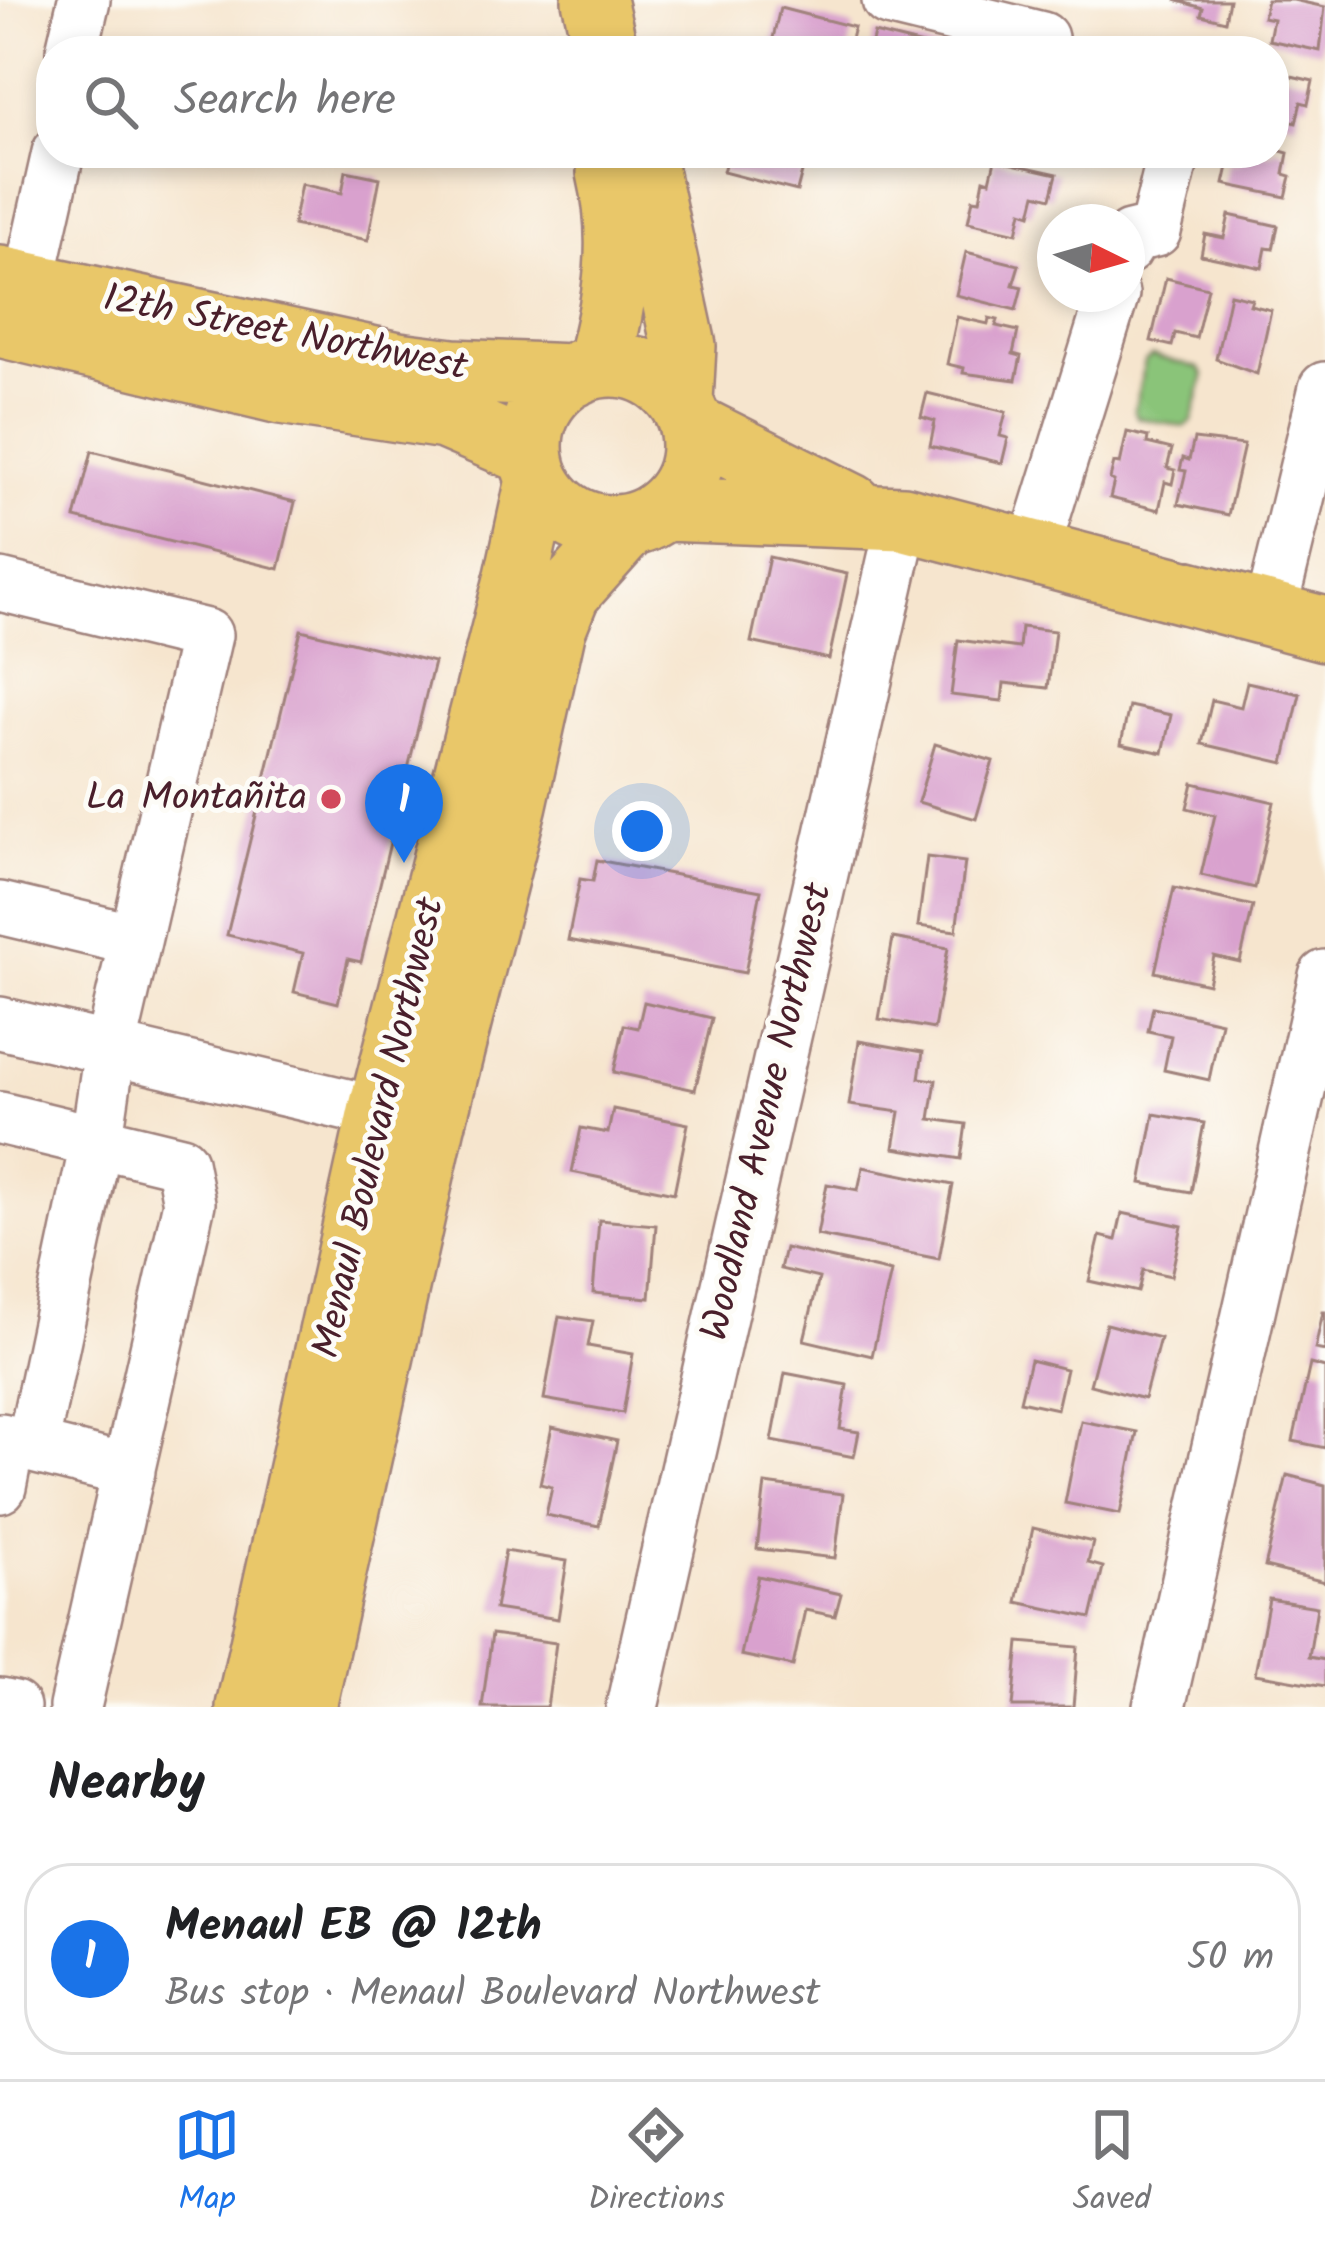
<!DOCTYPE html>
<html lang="en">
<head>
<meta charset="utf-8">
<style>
  :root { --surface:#fff; --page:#f2f2f2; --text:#202124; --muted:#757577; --line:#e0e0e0; --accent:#1a73e8 }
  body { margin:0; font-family:Kalam,sans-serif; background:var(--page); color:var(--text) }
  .compass { position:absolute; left:1037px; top:204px; width:108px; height:108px; border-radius:50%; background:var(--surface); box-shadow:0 6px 18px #0003; rotate:95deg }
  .you { position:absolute; left:642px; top:831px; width:42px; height:42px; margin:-30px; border:9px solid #fff; border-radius:50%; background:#1a73e8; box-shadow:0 0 0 18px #1a73e833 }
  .badge { display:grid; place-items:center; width:78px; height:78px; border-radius:50%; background:var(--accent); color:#fff; font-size:39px; font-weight:700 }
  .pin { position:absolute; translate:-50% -99px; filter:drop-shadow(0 3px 6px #0008) }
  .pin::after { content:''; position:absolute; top:63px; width:42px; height:36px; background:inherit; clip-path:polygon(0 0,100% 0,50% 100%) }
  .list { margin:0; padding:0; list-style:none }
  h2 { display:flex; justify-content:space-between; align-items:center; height:156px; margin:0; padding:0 48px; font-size:51px }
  h2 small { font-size:39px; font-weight:400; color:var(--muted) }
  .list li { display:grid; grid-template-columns:78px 1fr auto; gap:36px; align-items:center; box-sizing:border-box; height:192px; margin:0 24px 24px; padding:0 24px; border:3px solid var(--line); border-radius:48px }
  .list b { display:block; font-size:45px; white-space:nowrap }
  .list p { margin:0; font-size:39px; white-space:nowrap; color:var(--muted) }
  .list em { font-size:39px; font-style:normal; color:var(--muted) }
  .icon { flex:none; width:66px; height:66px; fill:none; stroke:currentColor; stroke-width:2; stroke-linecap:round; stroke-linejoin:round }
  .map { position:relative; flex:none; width:1325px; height:1707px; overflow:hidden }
  .search { position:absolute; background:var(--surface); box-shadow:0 6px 18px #0003; left:36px; right:36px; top:36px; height:132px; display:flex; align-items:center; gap:30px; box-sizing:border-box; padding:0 42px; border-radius:48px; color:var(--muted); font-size:45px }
  .sheet { height:372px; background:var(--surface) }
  nav { display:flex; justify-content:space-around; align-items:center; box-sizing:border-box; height:168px; border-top:3px solid var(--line); background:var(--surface); font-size:33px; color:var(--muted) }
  nav a { display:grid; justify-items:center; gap:6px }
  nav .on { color:var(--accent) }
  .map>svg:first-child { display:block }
  .green { fill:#8ac479; stroke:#6a7252; stroke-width:3 }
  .building { fill:#d9a1ce }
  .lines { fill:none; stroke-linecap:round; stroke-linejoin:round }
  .minor-casing { stroke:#a0827c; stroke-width:56 }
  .major-casing { stroke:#a0827c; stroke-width:68 }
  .minor { stroke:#fff; stroke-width:51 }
  .major { stroke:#e9c769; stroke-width:63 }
  .poi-dot { fill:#d1495b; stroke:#fdfcf7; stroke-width:4.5 }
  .labels { text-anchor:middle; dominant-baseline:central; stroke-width:10; stroke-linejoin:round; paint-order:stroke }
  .street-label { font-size:39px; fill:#4a1f2b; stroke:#fdfcf7 }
  .poi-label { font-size:39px; fill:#4a1f2b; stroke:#fdfcf7; text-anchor:end }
</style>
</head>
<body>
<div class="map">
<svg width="1325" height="1707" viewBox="0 0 1325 1707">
  <rect width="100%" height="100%" fill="#fdfcf7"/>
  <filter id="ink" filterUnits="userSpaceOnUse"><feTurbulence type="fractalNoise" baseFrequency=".00833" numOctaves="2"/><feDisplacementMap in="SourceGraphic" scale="24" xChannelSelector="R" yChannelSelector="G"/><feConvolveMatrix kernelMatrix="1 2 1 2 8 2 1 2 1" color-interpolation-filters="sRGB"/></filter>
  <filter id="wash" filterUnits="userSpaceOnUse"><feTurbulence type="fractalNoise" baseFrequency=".004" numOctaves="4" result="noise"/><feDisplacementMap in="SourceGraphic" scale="48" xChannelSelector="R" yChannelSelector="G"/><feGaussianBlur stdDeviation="2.7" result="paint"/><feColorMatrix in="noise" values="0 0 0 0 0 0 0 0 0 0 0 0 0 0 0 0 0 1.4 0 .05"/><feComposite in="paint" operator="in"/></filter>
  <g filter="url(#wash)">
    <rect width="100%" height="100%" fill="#f6e5ce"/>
    <path class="green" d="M1152,356L1199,368L1204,375L1192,421L1184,427L1138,418L1134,412L1145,361Z"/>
    <g id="blocks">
      <path class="building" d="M1175,0H1229L1225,21L1201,15L1203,8Z
        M1267,0H1293L1325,7L1320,51L1269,40L1273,19L1263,17Z
        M780,8L854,27L848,51H770Z
        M874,33L939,49V51H870Z
        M1274,72L1313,81L1308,104L1301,102L1296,123L1274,118Z
        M1274,149L1288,153L1284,174L1291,176L1286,197L1224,184L1229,162L1238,164L1240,153H1274Z
        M728,153H807L797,191L723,172Z
        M995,160L1057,174L1051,198L1036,194L1031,214L1022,211L1017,233L968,222L973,199L980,200L984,179L990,181Z
        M346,171L380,178L368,240L293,225L301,184L342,193Z
        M1229,215L1278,226L1273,249L1266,248L1262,268L1201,255L1205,234L1224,238Z
        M966,252L1019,265L1013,285L1022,287L1016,310L956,295Z
        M1166,278L1208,288L1196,338L1175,333L1172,346L1151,341Z
        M1230,294L1252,299L1250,305L1271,310L1257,374L1216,359Z
        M957,317L988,324L989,318L998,320L996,326L1018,331L1013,354L1021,356L1016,380L963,373L964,368L947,364Z
        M927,393L1006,412L1000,436L1008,438L1002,463L930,446L935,421L921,417Z
        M1127,432L1148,437L1147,443L1172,449L1167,468L1175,470L1172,484L1165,482L1159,510L1110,498L1114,481L1110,479L1114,463L1120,464Z
        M1194,439L1244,445L1228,515L1178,504L1186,471L1180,470L1183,458L1189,460Z
        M92,451L295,502L279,569L75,518Z
        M769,557L847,574L829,659L751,642Z
        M1021,627L1055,631L1048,688L1004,683L1002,701L951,695L958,640L1019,648Z
        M301,630L434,662L361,962L348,959L338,1003L294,992L303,953L227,935Z
        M1247,682L1300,694L1284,763L1202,744L1212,700L1241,707Z
        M1129,706L1171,715L1163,753L1121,744Z
        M935,744L993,761L976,819L918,802Z
        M1193,783L1274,802L1255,888L1201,875L1215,815L1187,808Z
        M927,857L965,862L956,931L918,926Z
        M597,860L761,891L745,973L568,940L580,879L593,881Z
        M1174,888L1253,906L1240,962L1214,956L1208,984L1155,972Z
        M893,938L948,948L934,1029L879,1019Z
        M644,1002L712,1018L695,1090L614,1072L624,1025L638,1028Z
        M1153,1007L1221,1022L1209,1080L1164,1070L1171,1036L1148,1031Z
        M859,1041L923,1052L919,1078L936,1080L930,1119L966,1124L961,1159L894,1148L900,1112L849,1105Z
        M613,1109L688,1124L674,1193L572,1172L581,1128L608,1133Z
        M1154,1114L1204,1123L1191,1192L1141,1183Z
        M863,1167L953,1185L939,1259L817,1235L827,1184L858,1190Z
        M1122,1213L1182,1226L1171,1276L1143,1270L1138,1292L1089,1281L1100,1236L1116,1240Z
        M599,1220L656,1225L650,1298L593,1293Z
        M785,1248L891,1272L872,1356L804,1340L819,1278L780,1269Z
        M1323,1312H1325V1351L1315,1349Z
        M559,1316L593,1321L588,1346L633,1354L623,1413L544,1399Z
        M1106,1324L1160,1338L1144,1399L1090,1385Z
        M1030,1360L1066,1369L1057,1409L1020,1401Z
        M1310,1364L1325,1368V1448L1293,1441Z
        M785,1373L847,1385L840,1429L859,1432L854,1457L772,1441Z
        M1081,1421L1137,1432L1120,1514L1065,1503Z
        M552,1427L617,1441L599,1526L546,1515L552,1487L540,1484Z
        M1287,1475L1325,1485V1582L1265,1567Z
        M765,1484L843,1494L835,1558L757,1549Z
        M1033,1528L1093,1542L1088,1563L1103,1567L1091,1618L1017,1602Z
        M505,1551L567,1561L558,1619L495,1609Z
        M758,1576L841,1594L835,1616L805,1610L793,1666L741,1655Z
        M1269,1599L1317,1607L1309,1657L1325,1660V1686L1255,1674Z
        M492,1634L556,1643L547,1707H482Z
        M1019,1642L1078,1647L1073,1707H1013Z"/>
    </g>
  </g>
  <g filter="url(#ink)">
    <use href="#blocks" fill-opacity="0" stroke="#a0827c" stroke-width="3"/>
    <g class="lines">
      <defs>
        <path id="minor" d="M888,0L1042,38
          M72,51L84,0
          M1127,248L1130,237L1155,231L1174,153
          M20,322L58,153
          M1033,552L1113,294
          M0,585L206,635L110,1049L96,1144L32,1447
          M1270,614L1325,388
          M0,908L135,940
          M0,1023L415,1121
          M0,1118L181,1162L189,1203L75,1707
          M1,1439L129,1471
          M0,1487L9,1441
          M0,1704L14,1707
          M632,1707L903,518
          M1159,1707L1325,976"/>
        <path id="major" d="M594,0L606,51
          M642,153L684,346L681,401
          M0,278L398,364L453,371L572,376
          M0,325L281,392L445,417L531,454
          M531 446a81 81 0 1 1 162 0a81 81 0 1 1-162 0Z
          M598,365C616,300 625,239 609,172
          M692,426L852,506
          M664,509L903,518L1325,629
          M248,1707L380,1112L517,576L538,480
          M304,1707L433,1125L515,804L554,628L568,593L627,527"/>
      </defs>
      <use href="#minor" class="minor-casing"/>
      <use href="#major" class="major-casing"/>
      <use href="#minor" class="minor"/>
      <use href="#major" class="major"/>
    </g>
  </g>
  <circle class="poi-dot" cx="331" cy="799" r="12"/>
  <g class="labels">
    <g class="street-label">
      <text transform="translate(285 334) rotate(11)">12th Street Northwest</text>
      <text transform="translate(768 1112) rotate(-77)">Woodland Avenue Northwest</text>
      <text transform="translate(380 1128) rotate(-77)">Menaul Boulevard Northwest</text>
    </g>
    <g class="poi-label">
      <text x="307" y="799">La Montañita</text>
    </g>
  </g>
</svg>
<svg class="compass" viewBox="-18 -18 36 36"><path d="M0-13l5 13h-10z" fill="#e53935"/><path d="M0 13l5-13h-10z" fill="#757577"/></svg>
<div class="you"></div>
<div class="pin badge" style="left:404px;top:863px">1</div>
<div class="search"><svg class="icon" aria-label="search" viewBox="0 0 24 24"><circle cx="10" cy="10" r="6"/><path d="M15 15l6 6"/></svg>Search here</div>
</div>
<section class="sheet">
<h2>Nearby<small></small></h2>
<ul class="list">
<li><span class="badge">1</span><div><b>Menaul EB @ 12th</b><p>Bus stop · Menaul Boulevard Northwest</p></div><em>50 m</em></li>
</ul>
</section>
<nav>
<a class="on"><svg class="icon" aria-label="map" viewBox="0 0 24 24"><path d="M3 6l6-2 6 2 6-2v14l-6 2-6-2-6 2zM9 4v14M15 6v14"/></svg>Map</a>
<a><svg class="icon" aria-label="directions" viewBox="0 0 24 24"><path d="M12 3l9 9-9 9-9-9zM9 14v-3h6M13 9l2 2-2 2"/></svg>Directions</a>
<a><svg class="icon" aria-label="saved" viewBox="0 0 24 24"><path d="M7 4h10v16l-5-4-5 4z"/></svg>Saved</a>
</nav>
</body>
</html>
